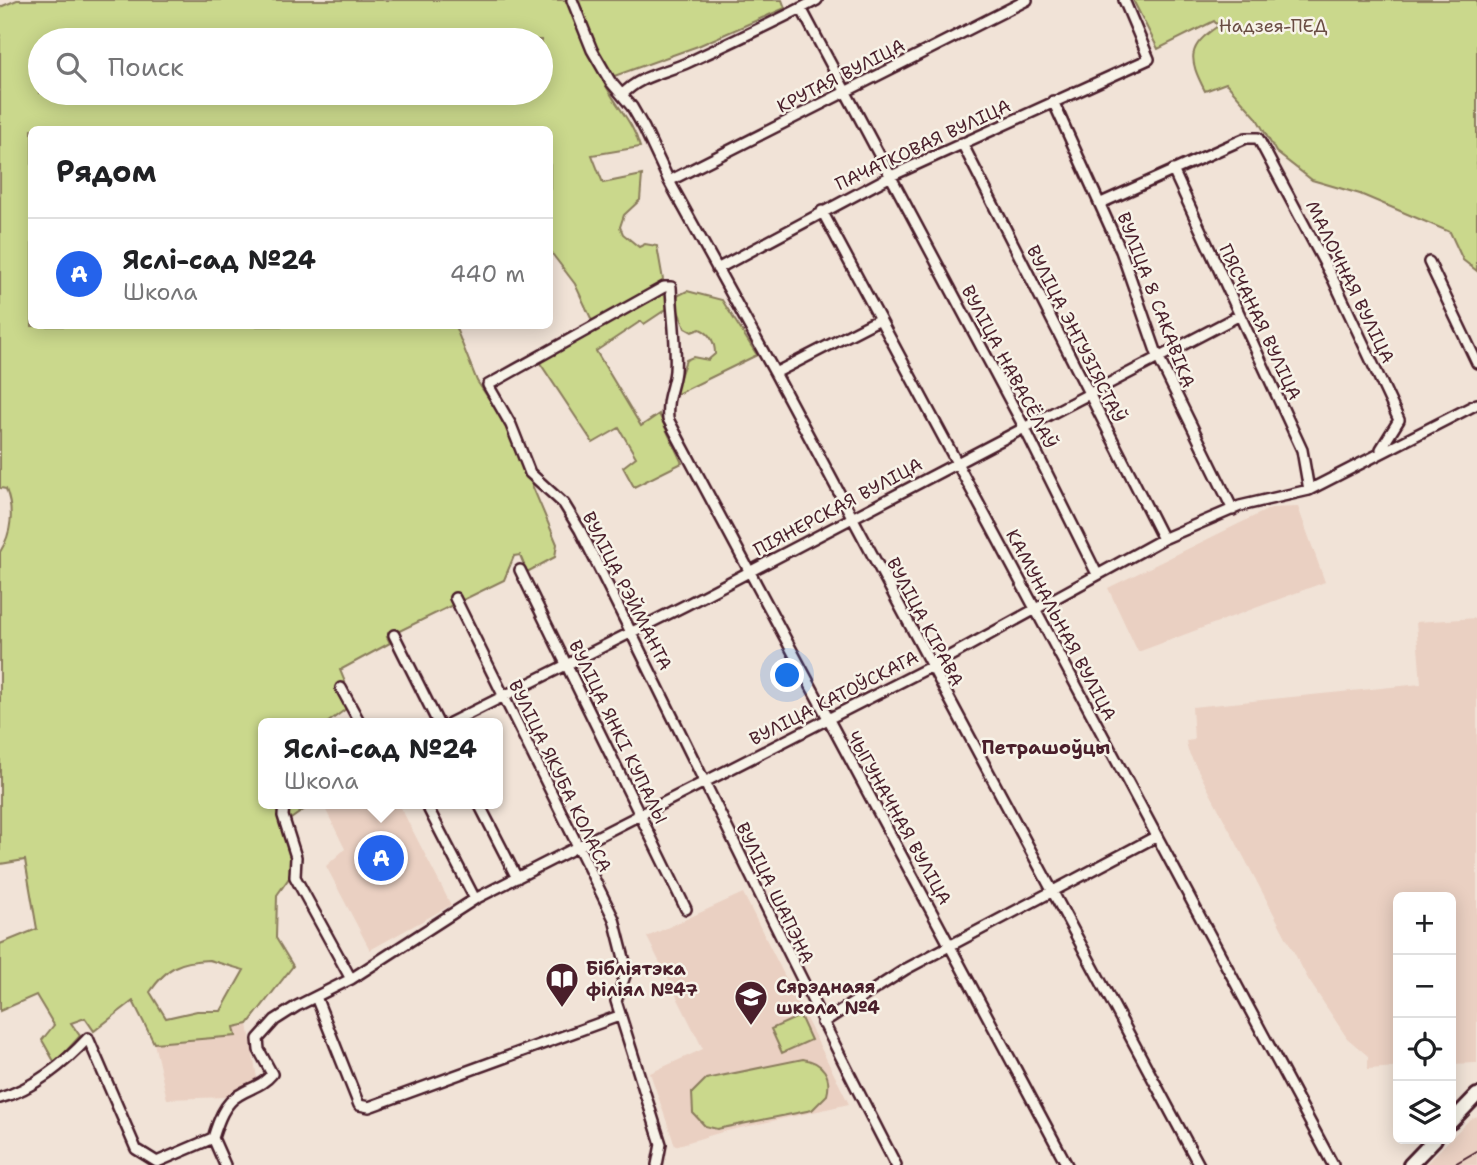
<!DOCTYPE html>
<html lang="ru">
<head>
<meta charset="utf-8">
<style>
  :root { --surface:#fff; --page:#f2f2f2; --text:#202124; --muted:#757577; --line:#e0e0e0; --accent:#2563eb }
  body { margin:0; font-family:"Shantell Sans",sans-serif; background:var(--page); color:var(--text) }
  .controls { position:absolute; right:21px; bottom:21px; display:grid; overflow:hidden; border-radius:10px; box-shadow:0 4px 18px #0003 }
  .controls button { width:63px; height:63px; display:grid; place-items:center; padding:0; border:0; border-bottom:2px solid var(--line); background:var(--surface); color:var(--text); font:35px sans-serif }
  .you { position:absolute; left:788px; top:676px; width:24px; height:24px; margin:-18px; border:5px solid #fff; border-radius:50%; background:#1a73e8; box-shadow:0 0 0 10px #1a73e833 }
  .badge { display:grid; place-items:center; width:46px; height:46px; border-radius:50%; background:var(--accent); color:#fff; font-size:23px; font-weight:700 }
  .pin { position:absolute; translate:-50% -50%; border:4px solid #fff; box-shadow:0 2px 7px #0006 }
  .popup { position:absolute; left:258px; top:718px; width:245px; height:91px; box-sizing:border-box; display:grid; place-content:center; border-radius:10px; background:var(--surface); filter:drop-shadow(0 2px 5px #0005); font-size:23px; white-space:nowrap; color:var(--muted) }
  .popup b { font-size:26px; color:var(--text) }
  .popup::after { content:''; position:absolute; left:50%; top:100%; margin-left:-14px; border:14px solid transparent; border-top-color:var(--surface) }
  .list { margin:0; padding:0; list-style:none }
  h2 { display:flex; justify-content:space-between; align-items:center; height:91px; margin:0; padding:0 28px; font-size:30px }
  h2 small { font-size:23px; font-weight:400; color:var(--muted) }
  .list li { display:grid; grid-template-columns:46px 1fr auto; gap:21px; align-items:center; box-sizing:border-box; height:112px; padding:0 28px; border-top:2px solid var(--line) }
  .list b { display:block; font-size:26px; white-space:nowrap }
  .list p { margin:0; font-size:23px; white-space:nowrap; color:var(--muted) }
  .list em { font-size:23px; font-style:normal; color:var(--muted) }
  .icon { flex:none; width:38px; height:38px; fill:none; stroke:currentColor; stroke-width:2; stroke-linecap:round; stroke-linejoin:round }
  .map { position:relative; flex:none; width:1477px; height:1165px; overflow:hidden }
  .search { position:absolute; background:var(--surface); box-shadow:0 4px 18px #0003; left:28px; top:28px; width:525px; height:77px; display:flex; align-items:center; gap:18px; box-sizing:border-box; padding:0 24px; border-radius:38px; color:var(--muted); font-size:26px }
  .panel { position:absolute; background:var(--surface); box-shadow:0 4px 18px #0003; left:28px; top:126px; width:525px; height:203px; border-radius:10px }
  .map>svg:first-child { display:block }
  .built { fill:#ead0c2 }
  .green { fill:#cad88c; stroke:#8a7c5c; stroke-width:2; fill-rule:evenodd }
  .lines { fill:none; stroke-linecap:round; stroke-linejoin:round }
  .minor-casing { stroke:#4a1f2b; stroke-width:14 }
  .major-casing { stroke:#4a1f2b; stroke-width:18 }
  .minor { stroke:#f7f3e8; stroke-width:9 }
  .major { stroke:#f7f3e8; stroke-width:12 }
  .rail { stroke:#4a1f2b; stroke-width:2 }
  .labels { text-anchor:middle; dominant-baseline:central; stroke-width:5; stroke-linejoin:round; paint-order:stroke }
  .park-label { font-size:18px; fill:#6a4d43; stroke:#f7f3e8 }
  .street-label { font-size:18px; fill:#4a1f2b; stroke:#f7f3e8 }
  .poi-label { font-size:18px; font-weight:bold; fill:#4a1f2b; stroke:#f7f3e8; text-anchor:start }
  .neighbourhood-label { font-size:19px; font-weight:bold; fill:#4a1f2b; stroke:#f7f3e8 }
</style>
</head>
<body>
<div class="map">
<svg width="1477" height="1165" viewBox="0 0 1477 1165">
  <rect width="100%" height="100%" fill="#f1e3d7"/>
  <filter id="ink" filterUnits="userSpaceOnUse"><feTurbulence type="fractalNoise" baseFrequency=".0143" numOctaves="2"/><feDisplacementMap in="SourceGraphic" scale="14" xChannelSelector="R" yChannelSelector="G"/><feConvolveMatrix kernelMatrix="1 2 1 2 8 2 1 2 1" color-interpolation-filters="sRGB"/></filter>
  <g filter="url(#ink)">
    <path class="built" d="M1298,507L1325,582L1138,652L1108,588L1271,508Z
      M1477,618V1063L1451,1064V897H1398V1067L1368,1069V1056L1347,1038L1308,979L1188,751L1186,741L1194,740L1192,707L1421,684L1416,622Z
      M323,804H399L451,905L370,950L326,866L345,849Z
      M743,893L849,1104L722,1132L675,1146L650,1073L703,1049L647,937Z
      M248,1024L258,1084L227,1097L167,1099L154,1043L235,1036L234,1027Z
      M1477,1116V1165H1425L1469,1120Z"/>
    <path class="green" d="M17,0H782L785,8L698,46L603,80C614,104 633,121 640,147L592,155L603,183L642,175L640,200L624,215L620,227L623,234L639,247L645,244L657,246L668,308L644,324L641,321L596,351L641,426L659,414L682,463L634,487L623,467L636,457L619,428L593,443L538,360L596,329L575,284L550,251V130H32V326H455L477,381L507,426L557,544L555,557L527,572L520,555L514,556L504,580L387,637L390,643L340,670L345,682L335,688L346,709L327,723H264V804H312L288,821L293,855L289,878L277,895L276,938L293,966L248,1024L234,1027L236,1036L154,1043L133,1001L94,1031L85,1018L71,1023L80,1036L55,1063L42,1040L54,1025L36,995L0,1011V944L37,929L25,860L0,864V552C12,533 14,510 6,489L0,488V7ZM40,40H541V93H40ZM209,960L244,970L221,1011H197L166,1018L150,992C167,967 179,961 209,960Z
      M1133,0H1477V271L1463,260L1450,232L1360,194L1312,180L1276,152L1256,117L1226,83L1205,91C1188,58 1187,47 1218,26L1214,21L1158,49Z
      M687,291L722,300L757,355L673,396L686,360L693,357L708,360L715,354C715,342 711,334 700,329L692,332L685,328L675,303L677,296Z
      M800,1016L811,1040L782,1053L771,1029Z
      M803,1059C823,1062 832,1076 827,1095L812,1110L717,1129L705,1126L693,1113L692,1093L706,1079Z"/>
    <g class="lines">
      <defs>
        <path id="minor" d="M572,0L592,50L610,81L632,107L644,128L669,181L775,373L1199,1165
          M801,8L1024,427L1097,574
          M622,95C640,75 665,73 689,62C732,42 775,22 817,0
          M1053,101L1121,251L1158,357L1233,510
          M962,143L1163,539
          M1173,170L1302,450L1309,490
          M669,181L1027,0
          M1101,203L1246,138H1258L1334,281L1399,420L1381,449
          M822,211L1333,1165
          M1429,262L1477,363
          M717,269L891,176L1149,59L1124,0
          M775,373L880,319
          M520,570L686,909
          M455,598L614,919L627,970L616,1001L661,1144L657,1165
          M394,635L438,723
          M341,688L360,723
          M450,723L686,605L1238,316
          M284,804L283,816L296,857L295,877L351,979
          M426,804L475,899
          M479,804L517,878
          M316,997L359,1105L369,1107L619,1016
          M822,1023L906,969L1157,836
          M0,1098C33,1089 65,1063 88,1038L136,1149L157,1162L213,1138
          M225,1165L213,1138C218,1122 224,1103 239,1095C252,1087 262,1086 272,1074L259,1050L258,1039L275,1020L297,1006L351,979L475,899L930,667L1163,539L1240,506L1309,490L1477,404
          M896,1165C787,955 686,741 580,530L564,504L530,473L511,425L488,385L664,287H671C672,315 677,343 675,371C673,389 666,397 668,419L1067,1165"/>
        <path id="major" d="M1451,1122L1477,1095
          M1410,1165L1435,1139"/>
      </defs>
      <use href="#minor" class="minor-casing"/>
      <use href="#major" class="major-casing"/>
      <use href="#minor" class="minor"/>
      <use href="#major" class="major"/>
      <path class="rail" d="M1453,1165L1477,1151"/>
    </g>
  </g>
  <defs>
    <symbol id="library-pin" viewBox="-11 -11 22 30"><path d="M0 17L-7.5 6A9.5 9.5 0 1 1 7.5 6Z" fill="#4a1f2b" stroke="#f7f3e8"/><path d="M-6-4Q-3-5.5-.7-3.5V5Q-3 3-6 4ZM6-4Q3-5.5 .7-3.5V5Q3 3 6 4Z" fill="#fff"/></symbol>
    <symbol id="school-pin" viewBox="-11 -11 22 30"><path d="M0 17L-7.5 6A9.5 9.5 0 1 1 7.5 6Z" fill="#4a1f2b" stroke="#f7f3e8"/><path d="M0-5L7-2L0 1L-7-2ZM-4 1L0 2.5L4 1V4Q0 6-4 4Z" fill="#fff"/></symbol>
  </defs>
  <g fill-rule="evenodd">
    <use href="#library-pin" x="543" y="960" width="38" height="52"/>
    <use href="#school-pin" x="732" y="978" width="38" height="52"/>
  </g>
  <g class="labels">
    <g class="park-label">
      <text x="1273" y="26">Надзея-ПЕД</text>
    </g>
    <g class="street-label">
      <text transform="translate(841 76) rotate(-27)">КРУТАЯ ВУЛІЦА</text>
      <text transform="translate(923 145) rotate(-25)">ПАЧАТКОВАЯ ВУЛІЦА</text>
      <text transform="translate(1350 282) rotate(64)">МАЛОЧНАЯ ВУЛІЦА</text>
      <text transform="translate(1156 300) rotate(69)">ВУЛІЦА 8 САКАВІКА</text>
      <text transform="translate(1260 322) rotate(65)">ПЯСЧАНАЯ ВУЛІЦА</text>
      <text transform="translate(1076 334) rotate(63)">ВУЛІЦА ЭНТУЗІЯСТАЎ</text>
      <text transform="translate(1009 367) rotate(62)">ВУЛІЦА НАВАСЁЛАЎ</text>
      <text transform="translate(838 507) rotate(-28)">ПІЯНЕРСКАЯ ВУЛІЦА</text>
      <text transform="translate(627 591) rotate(63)">ВУЛІЦА РЭЙМАНТА</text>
      <text transform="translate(925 622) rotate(62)">ВУЛІЦА КІРАВА</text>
      <text transform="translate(1061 625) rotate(62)">КАМУНАЛЬНАЯ ВУЛІЦА</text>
      <text transform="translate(834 698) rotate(-27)">ВУЛІЦА КАТОЎСКАГА</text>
      <text transform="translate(618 732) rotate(64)">ВУЛІЦА ЯНКІ КУПАЛЫ</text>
      <text transform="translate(560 776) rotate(64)">ВУЛІЦА ЯКУБА КОЛАСА</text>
      <text transform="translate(899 818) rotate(61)">ЧЫГУНАЧНАЯ ВУЛІЦА</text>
      <text transform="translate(775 893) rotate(64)">ВУЛІЦА ШАПЭНА</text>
    </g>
    <g class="poi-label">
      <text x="586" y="969">Бібліятэка<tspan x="586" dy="21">філіял №47</tspan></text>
      <text x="776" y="987">Сярэднаяя<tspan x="776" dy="21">школа №4</tspan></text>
    </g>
    <g class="neighbourhood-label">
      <text x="1046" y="747">Петрашоўцы</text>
    </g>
  </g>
</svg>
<div class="controls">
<button>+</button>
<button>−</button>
<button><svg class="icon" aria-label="locate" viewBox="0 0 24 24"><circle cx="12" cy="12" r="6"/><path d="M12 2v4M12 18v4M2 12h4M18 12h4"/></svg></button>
<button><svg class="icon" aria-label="layers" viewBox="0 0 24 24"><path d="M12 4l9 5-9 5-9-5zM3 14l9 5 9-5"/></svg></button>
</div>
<div class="you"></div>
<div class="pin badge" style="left:381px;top:858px">A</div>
<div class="popup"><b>Яслі-сад №24</b>Школа</div>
<div class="search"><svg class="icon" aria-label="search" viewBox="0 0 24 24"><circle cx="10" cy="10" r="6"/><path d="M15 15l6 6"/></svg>Поиск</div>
<section class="panel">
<h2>Рядом<small></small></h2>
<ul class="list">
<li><span class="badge">A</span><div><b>Яслі-сад №24</b><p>Школа</p></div><em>440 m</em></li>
</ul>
</section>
</div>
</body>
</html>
